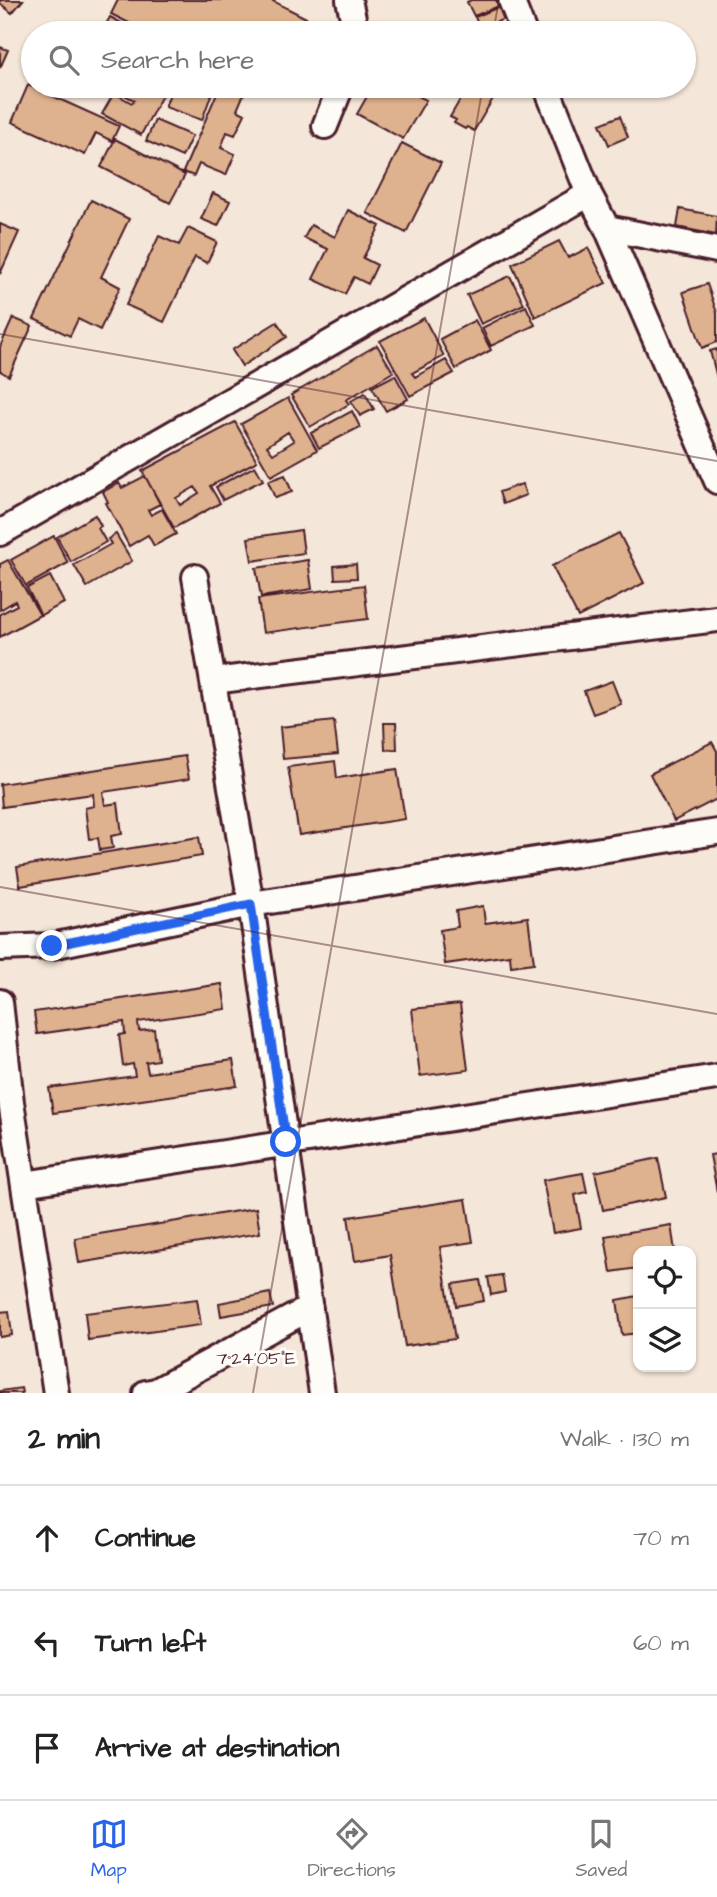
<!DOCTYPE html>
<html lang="en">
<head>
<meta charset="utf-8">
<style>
  :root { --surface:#fff; --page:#f6f6f6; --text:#222; --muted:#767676; --line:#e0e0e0; --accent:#2563eb }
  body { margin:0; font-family:"Architects Daughter",sans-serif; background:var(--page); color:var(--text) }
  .controls { position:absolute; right:21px; bottom:21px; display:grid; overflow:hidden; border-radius:14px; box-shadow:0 2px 5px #0004 }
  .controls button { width:63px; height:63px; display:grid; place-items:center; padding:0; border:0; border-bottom:2px solid var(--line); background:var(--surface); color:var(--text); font:35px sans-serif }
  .stop { position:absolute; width:21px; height:21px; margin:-16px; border:5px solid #2563eb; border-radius:50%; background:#fff }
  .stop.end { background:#2563eb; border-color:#fff; box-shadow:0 2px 7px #0008 }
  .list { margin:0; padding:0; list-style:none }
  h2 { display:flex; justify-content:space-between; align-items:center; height:91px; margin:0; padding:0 28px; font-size:30px }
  h2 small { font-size:23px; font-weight:400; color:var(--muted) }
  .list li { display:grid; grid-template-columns:46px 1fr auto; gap:21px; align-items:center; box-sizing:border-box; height:105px; padding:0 28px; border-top:2px solid var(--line) }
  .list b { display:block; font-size:26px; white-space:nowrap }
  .list em { font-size:23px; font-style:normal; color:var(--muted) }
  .icon { flex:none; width:38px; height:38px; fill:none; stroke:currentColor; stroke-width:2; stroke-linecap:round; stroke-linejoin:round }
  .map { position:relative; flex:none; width:717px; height:1393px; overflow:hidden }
  .search { position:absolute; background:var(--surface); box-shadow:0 2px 5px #0004; left:21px; right:21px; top:21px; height:77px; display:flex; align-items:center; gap:18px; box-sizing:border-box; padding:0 24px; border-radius:38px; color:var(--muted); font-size:26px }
  .sheet { height:406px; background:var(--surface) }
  nav { display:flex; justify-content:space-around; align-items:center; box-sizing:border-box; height:98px; border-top:2px solid var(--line); background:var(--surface); font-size:19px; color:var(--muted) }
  nav a { display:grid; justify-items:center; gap:4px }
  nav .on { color:var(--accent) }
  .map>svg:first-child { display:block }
  .building { fill:#deb28e; stroke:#4a1f2b; stroke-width:2; fill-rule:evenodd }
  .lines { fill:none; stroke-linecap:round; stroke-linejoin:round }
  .minor-casing { stroke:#4a1f2b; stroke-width:30 }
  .minor { stroke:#fdfcf7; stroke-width:24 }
  .route { stroke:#2563eb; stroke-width:9 }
  .ticks { fill:none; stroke:#4a1f2b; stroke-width:2; stroke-opacity:0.45 }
  .ticks-label { font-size:18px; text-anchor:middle; fill:#4a1f2b; stroke:#fdfcf7; stroke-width:6; stroke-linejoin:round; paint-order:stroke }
</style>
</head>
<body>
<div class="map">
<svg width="717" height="1393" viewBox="0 0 717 1393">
  <rect width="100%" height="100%" fill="#f4e6d8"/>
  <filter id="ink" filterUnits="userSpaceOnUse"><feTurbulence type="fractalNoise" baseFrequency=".0143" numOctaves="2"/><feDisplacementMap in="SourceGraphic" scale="14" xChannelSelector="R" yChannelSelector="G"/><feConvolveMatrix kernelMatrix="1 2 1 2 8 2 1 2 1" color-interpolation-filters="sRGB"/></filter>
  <g filter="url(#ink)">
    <path class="building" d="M0,0H23L12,13L1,4L0,6Z
      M118,0H271L318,24L313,33H149L111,14Z
      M471,0H496L499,6L474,16L467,2Z
      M499,7L504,19L480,29L475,17Z
      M110,17L140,33H101Z
      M506,26L508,33H485Z
      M0,47L8,50L0,68Z
      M28,85L119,126L112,141L96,133L85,155L12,122Z
      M122,86H167L141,135L102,114L114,93L132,103L134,100L119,92Z
      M173,86L214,87L202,120L165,107Z
      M220,86H238L246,89L237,110L245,114L235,135L227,132L221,148L235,154L226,175L199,164L194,176L183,172Z
      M373,86H399L426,100L403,139L357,114Z
      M468,86H473L494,97L474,131L467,127L465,129L454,123L456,120L450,117Z
      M620,116L628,137L609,145L600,124Z
      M155,120L192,136L182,157L146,141Z
      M115,139L185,175L170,203L101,167Z
      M402,143L441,163L406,233L367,213Z
      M213,193L230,201L218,226L201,219Z
      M91,200L129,219L101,277L120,287L100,330L78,319L70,336L34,319Z
      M680,209L717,216L716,235L677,227Z
      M348,210L380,226L363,258L377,265L368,284L354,277L345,294L313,279L328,249L304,238L311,225L335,237Z
      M0,224L19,232L0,274Z
      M188,228L217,242L207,263L195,257L164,322L126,305L159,236L179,245Z
      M559,241L568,258L588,248L606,283L535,317L512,264Z
      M510,276L524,304L481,324L467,295Z
      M707,284L717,313V342L702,348L683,292Z
      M526,306L535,325L491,346L482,328Z
      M13,318L32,326L9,376L0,371V347Z
      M424,318L444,356L412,373L415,377L446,360L454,373L410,396L380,341Z
      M475,320L491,350L456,369L440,339Z
      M277,322L287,337L242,366L232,350Z
      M377,345L393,372L346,400L349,404L310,427L291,395Z
      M717,349V378L710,351Z
      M395,375L408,399L386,411L372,387Z
      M365,393L374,409L360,416L351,401Z
      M288,398L317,450L271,476L241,424ZM288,432L294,441L273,454L267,446Z
      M352,411L360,427L319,448L311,433Z
      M235,422L257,461L210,486L220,503L174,528L142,471ZM195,487L199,493L180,505L176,498Z
      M255,466L263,480L223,500L216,487Z
      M285,475L292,492L275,498L268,481Z
      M145,476L160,504L148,510L151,515L162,509L176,534L154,546L148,535L129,546L106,503L108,502L103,492L119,483L122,488Z
      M522,484L526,495L503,504L499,492Z
      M95,515L101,526L98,528L106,542L71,562L57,537Z
      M301,530L304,553L252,561L248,538Z
      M619,533L644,583L578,617L552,566Z
      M116,534L132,561L87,587L74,565L111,544L108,539Z
      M54,536L68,563L26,586L11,560Z
      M8,560L40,615L0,637V614L17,605L15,601L0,610V564Z
      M308,560L312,589L261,597L256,568Z
      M356,564L357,578L335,579L334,566Z
      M50,576L64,603L41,615L27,588Z
      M364,585L368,619L263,633L258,599Z
      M612,681L621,704L593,714L584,691Z
      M334,721L338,754L283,759L280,727Z
      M384,723H396L397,749L385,750Z
      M712,742L717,751V799L674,821L650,774Z
      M185,756L189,779L103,792L105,805L118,803L122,834L111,836L113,848L100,850L98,838L89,839L85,808L94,806L93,794L2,807L0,784Z
      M335,761L337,778L397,769L405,819L299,835L288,767Z
      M199,837L202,856L20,886L17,867Z
      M483,906L485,923L528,917L534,963L511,966L510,955L445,964L440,930L458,927L456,911Z
      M222,984L226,1009L138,1022L139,1031L154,1029L158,1060L146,1062L148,1073L233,1060L237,1086L53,1113L49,1088L135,1076L133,1064L123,1066L119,1035L125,1034L124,1022L37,1034L34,1012Z
      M460,1004L468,1070L420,1076L412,1009Z
      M717,1154V1192L710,1155Z
      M658,1158L666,1197L603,1210L595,1172Z
      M583,1173L587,1192L575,1195L581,1228L553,1233L543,1180Z
      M466,1199L473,1242L440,1247L455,1339L405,1346L390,1255L355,1261L348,1217Z
      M256,1208L260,1233L79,1263L75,1238Z
      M671,1225L675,1251H638V1268L611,1272L605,1236Z
      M502,1275L505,1292L491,1295L488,1277Z
      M480,1280L484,1301L456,1306L453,1284Z
      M270,1293L273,1307L221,1316L219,1303Z
      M638,1296V1333L622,1335L617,1300Z
      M197,1299L201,1325L88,1340L85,1313Z
      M9,1311L12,1335L0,1337V1312Z
      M21,1388L22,1393H0V1391Z"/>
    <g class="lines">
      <defs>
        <path id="minor" d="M349,0L355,27L354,33
          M511,0L524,33
          M546,86L589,194L607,228L717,481
          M325,126L341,86
          M607,228L717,250
          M0,533L589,194
          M195,577L251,904L322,1393
          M213,681L717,619
          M0,948L52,946L251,904L717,832
          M0,1002L11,1102L56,1393
          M24,1184L717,1077
          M146,1393L156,1391L310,1308"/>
      </defs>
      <use href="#minor" class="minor-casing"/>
      <use href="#minor" class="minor"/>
    </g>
  </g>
  <g class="lines" filter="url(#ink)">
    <path class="route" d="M52,946L251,904L286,1142"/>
  </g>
  <path class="ticks" d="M493,33L499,0M0,334L717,461M0,887L717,1014M253,1393L483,86"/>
  <g class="ticks-label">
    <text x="256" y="1364">7°24'05"E</text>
  </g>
</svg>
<div class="controls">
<button><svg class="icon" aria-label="locate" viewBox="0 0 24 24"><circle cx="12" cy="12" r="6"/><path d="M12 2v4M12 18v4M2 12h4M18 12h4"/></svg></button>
<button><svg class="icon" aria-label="layers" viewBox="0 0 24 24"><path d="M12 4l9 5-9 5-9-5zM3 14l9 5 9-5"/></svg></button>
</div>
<div class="stop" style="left:286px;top:1142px"></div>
<div class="stop end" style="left:52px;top:946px"></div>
<div class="search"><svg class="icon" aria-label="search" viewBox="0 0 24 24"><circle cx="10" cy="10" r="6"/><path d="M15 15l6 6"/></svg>Search here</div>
</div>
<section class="sheet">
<h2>2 min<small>Walk · 130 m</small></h2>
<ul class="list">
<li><svg class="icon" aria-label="ahead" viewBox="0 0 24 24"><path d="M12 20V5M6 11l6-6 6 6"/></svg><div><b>Continue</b></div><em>70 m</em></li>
<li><svg class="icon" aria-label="left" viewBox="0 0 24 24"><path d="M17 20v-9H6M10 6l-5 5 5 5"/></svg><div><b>Turn left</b></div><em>60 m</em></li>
<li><svg class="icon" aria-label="arrive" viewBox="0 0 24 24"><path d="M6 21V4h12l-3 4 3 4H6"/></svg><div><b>Arrive at destination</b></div></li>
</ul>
</section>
<nav>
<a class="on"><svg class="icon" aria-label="map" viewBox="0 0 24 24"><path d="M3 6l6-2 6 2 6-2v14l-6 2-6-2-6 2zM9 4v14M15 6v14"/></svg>Map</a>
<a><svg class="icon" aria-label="directions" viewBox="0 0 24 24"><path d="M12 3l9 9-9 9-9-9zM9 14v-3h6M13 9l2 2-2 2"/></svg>Directions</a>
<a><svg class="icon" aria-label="saved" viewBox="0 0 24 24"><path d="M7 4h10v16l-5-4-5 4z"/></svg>Saved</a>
</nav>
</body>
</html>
